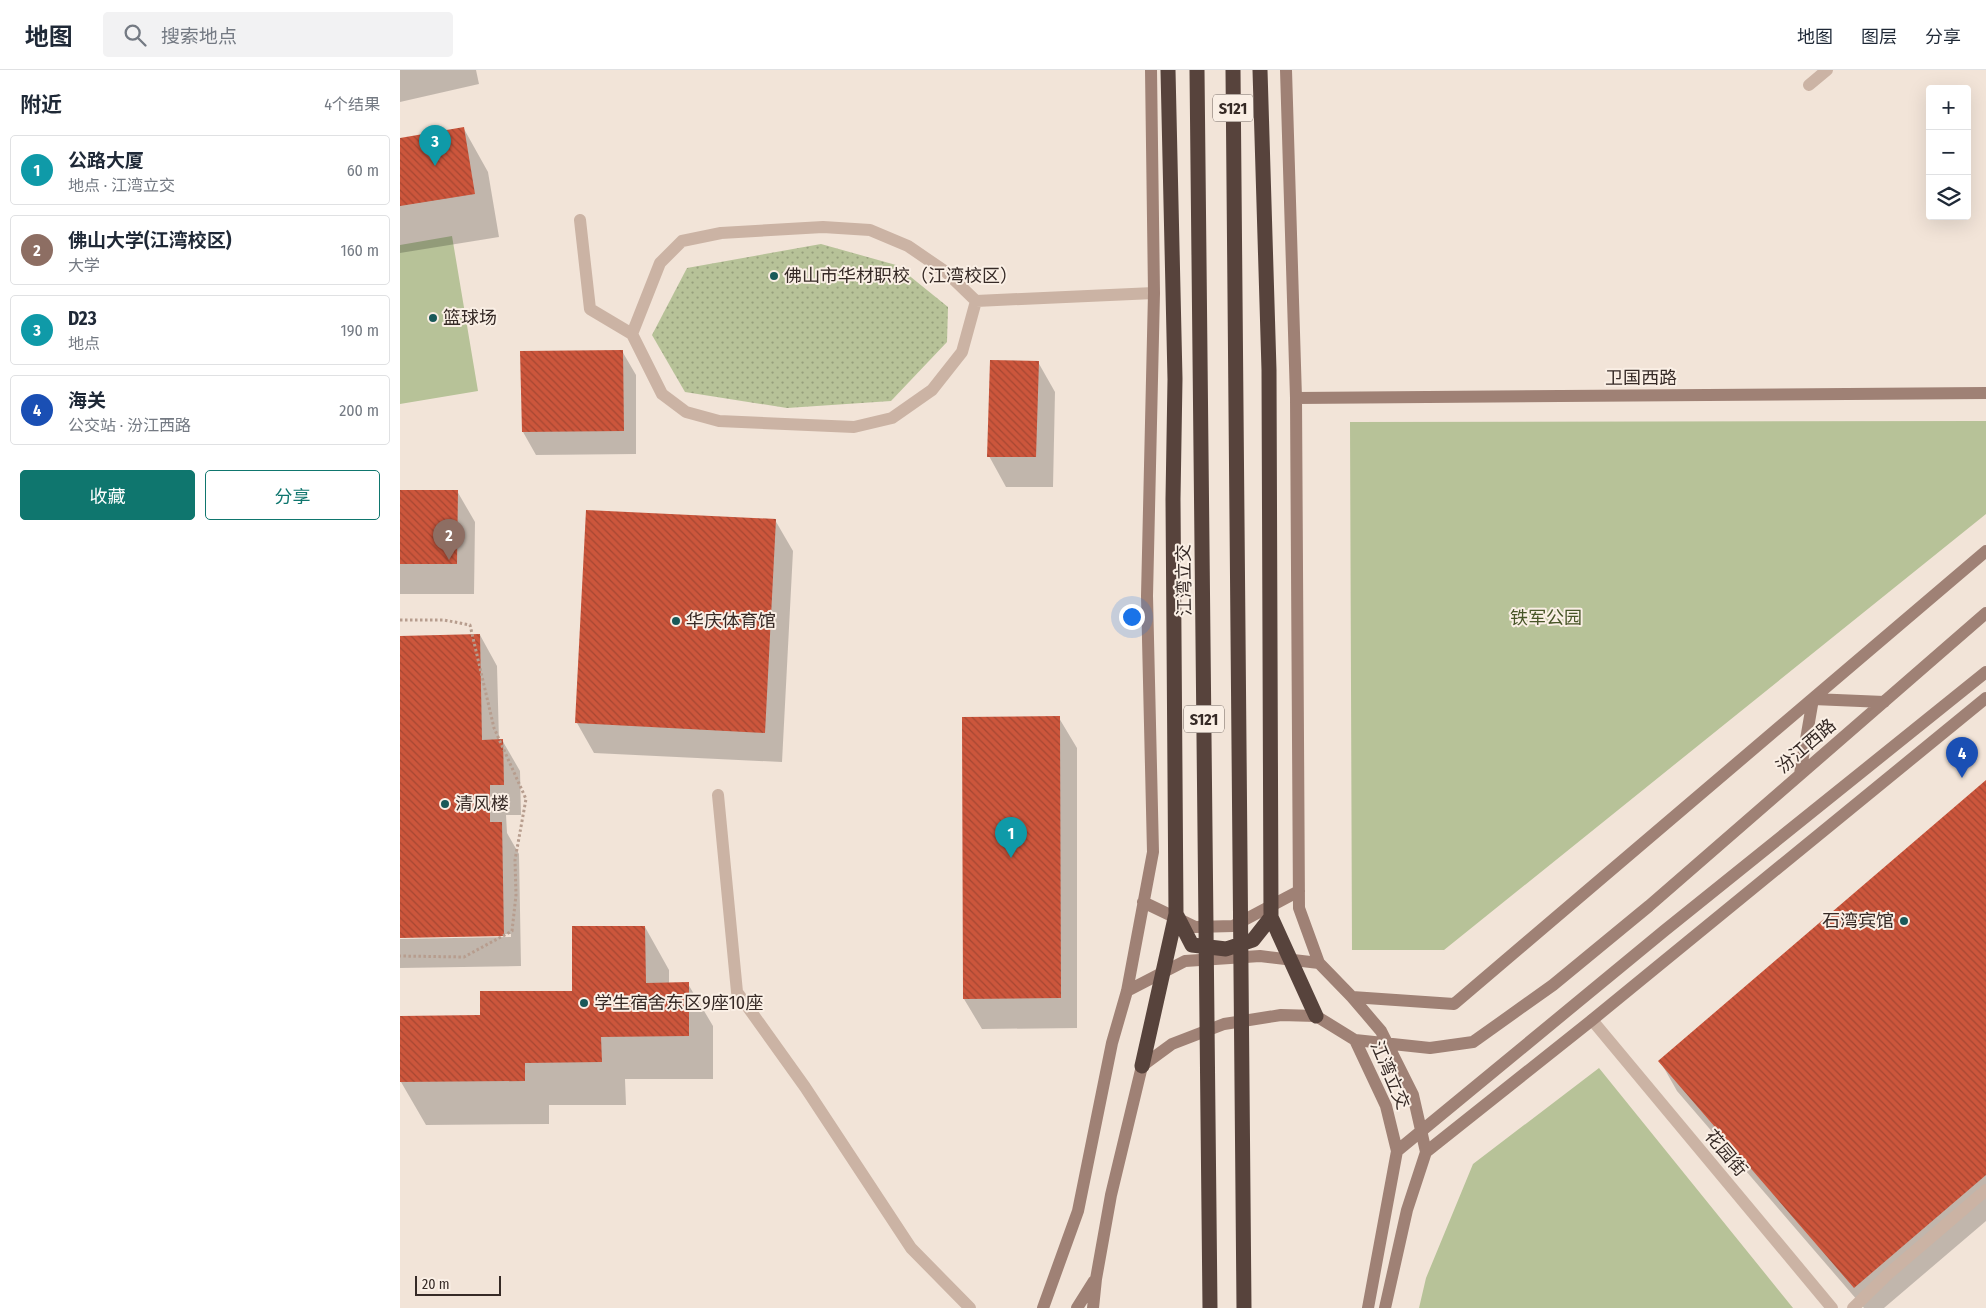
<!DOCTYPE html>
<html lang="zh">
<head>
<meta charset="utf-8">
<style>
  :root { --surface:#fff; --page:#f2f2f3; --text:#1f2937; --muted:#747a83; --line:#e0e1e3; --accent:#0f766e }
  body { margin:0; font-family:"Fira Sans Condensed","Noto Sans SC",sans-serif; background:var(--page); color:var(--text) }
  .controls { position:absolute; right:15px; top:15px; display:grid; overflow:hidden; border-radius:5px; box-shadow:0 5px 20px #0002 }
  .controls button { width:45px; height:45px; display:grid; place-items:center; padding:0; border:0; border-bottom:1px solid var(--line); background:var(--surface); color:var(--text); font:25px sans-serif }
  .scale { position:absolute; left:15px; bottom:12px; width:86px; box-sizing:border-box; padding-left:5px; border:2px solid #362a26; border-top:0; font-size:14px; line-height:18px; white-space:nowrap; color:#362a26; -webkit-text-stroke:4px #faefe5; paint-order:stroke }
  .you { position:absolute; left:731px; top:546px; width:18px; height:18px; margin:-12px; border:4px solid #fff; border-radius:50%; background:#1a73e8; box-shadow:0 0 0 8px #1a73e833 }
  .badge { display:grid; place-items:center; width:32px; height:32px; border-radius:50%; background:var(--accent); color:#fff; font-size:16px; font-weight:700 }
  .pin { position:absolute; translate:-50% -41px; filter:drop-shadow(0 1px 2px #0008) }
  .pin::after { content:''; position:absolute; top:26px; width:18px; height:15px; background:inherit; clip-path:polygon(0 0,100% 0,50% 100%) }
  .list { margin:0; padding:0; list-style:none }
  h2 { display:flex; justify-content:space-between; align-items:center; height:65px; margin:0; padding:0 20px; font-size:21px }
  h2 small { font-size:16px; font-weight:400; color:var(--muted) }
  .list li { display:grid; grid-template-columns:32px 1fr auto; gap:15px; align-items:center; box-sizing:border-box; height:70px; margin:0 10px 10px; padding:0 10px; border:1px solid var(--line); border-radius:5px }
  .list b { display:block; font-size:19px; white-space:nowrap }
  .list p { margin:0; font-size:16px; white-space:nowrap; color:var(--muted) }
  .list em { font-size:16px; font-style:normal; color:var(--muted) }
  .actions { display:flex; gap:10px; padding:15px 20px }
  .actions a { flex:1; padding:11px 0; border:1px solid var(--accent); border-radius:5px; text-align:center; font-size:18px; color:var(--accent) }
  .actions .main { background:var(--accent); color:#fff }
  .icon { flex:none; width:28px; height:28px; fill:none; stroke:currentColor; stroke-width:2; stroke-linecap:round; stroke-linejoin:round }
  .map { position:relative; flex:none; width:1586px; height:1238px; overflow:hidden }
  header { display:flex; align-items:center; gap:30px; box-sizing:border-box; height:70px; padding:0 25px; background:var(--surface); border-bottom:1px solid var(--line) }
  header strong { font-size:24px }
  nav { display:flex; gap:28px; margin-inline-start:auto; font-size:18px }
  .search { width:350px; height:45px; background:var(--page); display:flex; align-items:center; gap:12px; box-sizing:border-box; padding:0 18px; border-radius:5px; color:var(--muted); font-size:19px }
  main { display:flex }
  aside { flex:1; background:var(--surface) }
  .map>svg:first-child { display:block }
  .grass { fill:url(#grass-dots) }
  .park { fill:#b7c298 }
  .shadow { fill:#0003 }
  .building { fill:url(#building-back-hatch) }
  .lines { fill:none; stroke-linecap:round; stroke-linejoin:round }
  .path { stroke:#b79d8e; stroke-width:3; stroke-dasharray:2.5 2.5; stroke-linecap:butt }
  .lane { stroke:#cbb3a4; stroke-width:12 }
  .street { stroke:#cbb3a4; stroke-width:12 }
  .secondary { stroke:#9f8175; stroke-width:12 }
  .highway { stroke:#57433c; stroke-width:15 }
  .poi-dot { fill:#195959; stroke:#faefe5; stroke-width:2 }
  .labels { text-anchor:middle; dominant-baseline:central; stroke-width:4; stroke-linejoin:round; paint-order:stroke }
  .shield { fill:#faefe5; stroke:#71655f; stroke-width:1 }
  .shield-label { font-size:16px; font-weight:bold; fill:#362a26 }
  .poi-label { font-size:18px; fill:#362a26; stroke:#faefe5; text-anchor:start }
  .street-label { font-size:18px; fill:#362a26; stroke:#faefe5 }
  .park-label { font-size:18px; fill:#485528; stroke:#faefe5 }
</style>
</head>
<body>
<header>
<strong>地图</strong>
<div class="search"><svg class="icon" aria-label="search" viewBox="0 0 24 24"><circle cx="10" cy="10" r="6"/><path d="M15 15l6 6"/></svg>搜索地点</div>
<nav><a>地图</a><a>图层</a><a>分享</a></nav>
</header>
<main>
<aside>
<h2>附近<small>4个结果</small></h2>
<ul class="list">
<li><span class="badge" style="background:#0f9aa8">1</span><div><b>公路大厦</b><p>地点 · 江湾立交</p></div><em>60 m</em></li>
<li><span class="badge" style="background:#8d6e63">2</span><div><b>佛山大学(江湾校区)</b><p>大学</p></div><em>160 m</em></li>
<li><span class="badge" style="background:#0f9aa8">3</span><div><b>D23</b><p>地点</p></div><em>190 m</em></li>
<li><span class="badge" style="background:#1a4fb4">4</span><div><b>海关</b><p>公交站 · 汾江西路</p></div><em>200 m</em></li>
</ul>
<div class="actions"><a class="main">收藏</a><a>分享</a></div>
</aside>
<div class="map">
<svg width="1586" height="1238" viewBox="0 0 1586 1238">
  <defs>
    <pattern id="grass-dots" width="8" height="8" patternUnits="userSpaceOnUse" patternTransform="scale(1.25)"><rect width="8" height="8" fill="#b7c298"/><path d="M2 2h.1M6 6h.1" fill="none" stroke="#969e7c" stroke-width="1.8" stroke-linecap="round"/></pattern>
    <pattern id="building-back-hatch" width="6" height="6" patternUnits="userSpaceOnUse" patternTransform="scale(1.25)"><rect width="6" height="6" fill="#cc563c"/><path d="M-1 5l2 2M0 0l6 6M5-1l2 2" fill="none" stroke="#a64732"/></pattern>
  </defs>
  <rect width="100%" height="100%" fill="#f2e4d8"/>
  <path class="grass" d="M421,174L496,195L548,237L547,272L491,331L387,338L285,322L252,265L287,198Z"/>
  <path class="park" d="M52,166L78,321L0,334V175Z
    M1586,351V444L1044,880H952L950,352Z
    M1199,998L1393,1238H1019L1026,1208L1073,1094Z"/>
  <path class="shadow" d="M0,0H76L79,14L0,32Z
    M64,59L88,102L99,167L0,183V69Z
    M222,281L236,305V384L136,385L123,362L122,283Z
    M638,292L655,322L653,417H606L589,386Z
    M0,421H57L75,452L74,524H0Z
    M375,450L393,481L382,692L194,683L177,653Z
    M80,565L97,596L99,671L102,670L120,701L121,745H106L107,763L119,784L121,896L0,898V869L111,867V864L0,867V567Z
    M659,648L677,678V958L582,959L564,929Z
    M1586,712V1151L1484,1238H1464L1277,1021L1260,991Z
    M245,857L269,900V914H288L313,956V1009H225L226,1035H149V1054L26,1055L1,1012L81,946L174,922Z"/>
  <path class="building" d="M64,57L75,124L0,136V68Z
    M223,280L224,361L122,362L120,281Z
    M590,290L639,291L636,387H587Z
    M0,420H58L57,494H0Z
    M186,440L376,449L365,663L175,653Z
    M80,564L82,670L103,669L104,715H90V752H102L104,866L0,868V566Z
    M660,646L661,928L563,929L562,647Z
    M1586,710V1105L1454,1218L1258,991Z
    M172,856H245L246,913L289,912V966L201,967L202,992L125,993V1011L0,1012V946L80,945V921H172Z"/>
  <g class="lines">
    <path class="path" d="M0,550H44L70,555L94,658L126,729L115,790L116,825L112,861L64,887L0,886"/>
    <path class="lane" d="M180,150L190,239L232,264L260,193L282,171L321,163L423,157L470,160L508,176L546,202L576,231L754,223
      M232,264L262,324L286,342L319,351L454,357L492,348L532,320L562,282L576,231"/>
    <path class="street" d="M1409,15L1427,0
      M318,725L337,922L405,1017L511,1178L570,1238
      M1192,950L1432,1238
      M1453,1238L1488,1204L1586,1120"/>
    <path class="secondary" d="M886,0L896,328L899,838L919,893
      M896,328L1586,323
      M1400,704L1413,629L1484,632
      M743,832L795,857L833,856L899,821
      M727,921L785,891L860,886L919,893L952,927L981,961L1013,1025L1026,1082L1007,1140L985,1238
      M952,927L1054,934L1586,481
      M955,970L1030,978L1073,972L1153,915L1249,836L1586,543
      M997,1081L1264,861L1586,602
      M1026,1082L1192,950L1586,628
      M643,1238L678,1141L712,973L727,921L753,782L747,526L754,223L751,0
      M677,1238L694,1211
      M693,1238L696,1209L711,1125L742,996L772,974L824,954L881,945L916,946L955,970L986,1036L997,1081L968,1238"/>
    <path class="highway" d="M797,0L810,1238
      M833,0L844,1238
      M860,0L869,300L871,847L916,946
      M776,844L792,875L826,879L853,870L871,847
      M742,996L776,844L773,429L775,309L768,0"/>
  </g>
  <g class="poi-dot">
    <circle cx="374" cy="206" r="5"/>
    <circle cx="33" cy="248" r="5"/>
    <circle cx="276" cy="551" r="5"/>
    <circle cx="45" cy="734" r="5"/>
    <circle cx="1504" cy="851" r="5"/>
    <circle cx="184" cy="933" r="5"/>
  </g>
  <g class="labels">
    <g class="shield">
      <rect x="813" y="24.5" width="40" height="27" rx="4"/>
      <rect x="784" y="635.5" width="40" height="27" rx="4"/>
    </g>
    <g class="shield-label">
      <text x="833" y="38">S121</text>
      <text x="804" y="649">S121</text>
    </g>
    <g class="poi-label">
      <text x="384" y="206">佛山市华材职校（江湾校区）</text>
      <text x="43" y="248">篮球场</text>
      <text x="286" y="551">华庆体育馆</text>
      <text x="55" y="734">清风楼</text>
      <text x="1494" y="851" text-anchor="end">石湾宾馆</text>
      <text x="194" y="933">学生宿舍东区9座10座</text>
    </g>
    <g class="street-label">
      <text x="1241" y="308">卫国西路</text>
      <text transform="translate(784 510) rotate(-91)">江湾立交</text>
      <text transform="translate(1406 676) rotate(-41)">汾江西路</text>
      <text transform="translate(990 1005) rotate(67)">江湾立交</text>
      <text transform="translate(1326 1083) rotate(50)">花园街</text>
    </g>
    <g class="park-label">
      <text x="1146" y="548">铁军公园</text>
    </g>
  </g>
</svg>
<div class="controls">
<button>+</button>
<button>−</button>
<button><svg class="icon" aria-label="layers" viewBox="0 0 24 24"><path d="M12 4l9 5-9 5-9-5zM3 14l9 5 9-5"/></svg></button>
</div>
<div class="scale">20 m</div>
<div class="you"></div>
<div class="pin badge" style="left:611px;top:788px;background:#0f9aa8">1</div>
<div class="pin badge" style="left:49px;top:490px;background:#8d6e63">2</div>
<div class="pin badge" style="left:35px;top:96px;background:#0f9aa8">3</div>
<div class="pin badge" style="left:1562px;top:708px;background:#1a4fb4">4</div>
</div>
</main>
</body>
</html>
